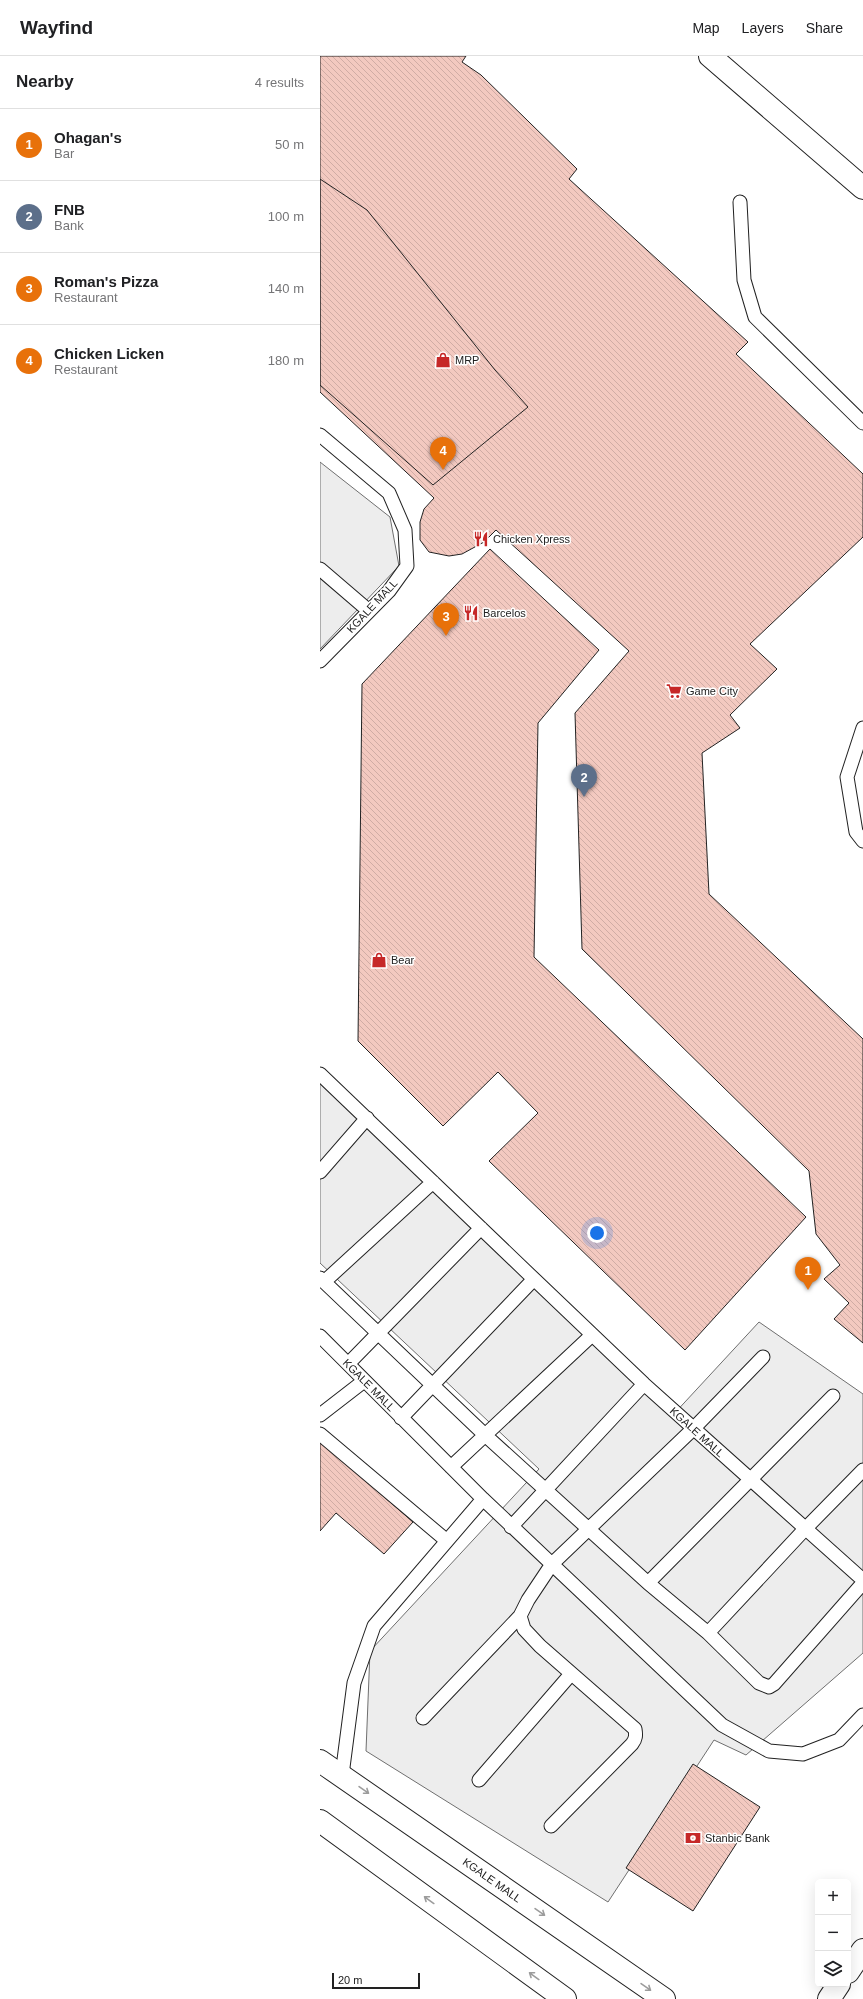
<!DOCTYPE html>
<html lang="en">
<head>
<meta charset="utf-8">
<style>
  :root { --surface:#fff; --page:#f2f2f2; --text:#202124; --muted:#757577; --line:#e0e0e0; --accent:#ea580c }
  body { margin:0; font-family:Helvetica,sans-serif; background:var(--page); color:var(--text) }
  .controls { position:absolute; right:12px; bottom:12px; display:grid; overflow:hidden; border-radius:6px; box-shadow:0 4px 16px #0002 }
  .controls button { width:36px; height:36px; display:grid; place-items:center; padding:0; border:0; border-bottom:1px solid var(--line); background:var(--surface); color:var(--text); font:20px sans-serif }
  .scale { position:absolute; left:12px; bottom:10px; width:88px; box-sizing:border-box; padding-left:4px; border:2px solid #222; border-top:0; font-size:11px; line-height:14px; white-space:nowrap; color:#222; -webkit-text-stroke:3px #fff; paint-order:stroke }
  .you { position:absolute; left:277px; top:1177px; width:14px; height:14px; margin:-10px; border:3px solid #fff; border-radius:50%; background:#1a73e8; box-shadow:0 0 0 6px #1a73e833 }
  .badge { display:grid; place-items:center; width:26px; height:26px; border-radius:50%; background:var(--accent); color:#fff; font-size:13px; font-weight:700 }
  .pin { position:absolute; translate:-50% -33px; filter:drop-shadow(0 1px 2px #0008) }
  .pin::after { content:''; position:absolute; top:21px; width:14px; height:12px; background:inherit; clip-path:polygon(0 0,100% 0,50% 100%) }
  .list { margin:0; padding:0; list-style:none }
  h2 { display:flex; justify-content:space-between; align-items:center; height:52px; margin:0; padding:0 16px; font-size:17px }
  h2 small { font-size:13px; font-weight:400; color:var(--muted) }
  .list li { display:grid; grid-template-columns:26px 1fr auto; gap:12px; align-items:center; box-sizing:border-box; height:72px; padding:0 16px; border-top:1px solid var(--line) }
  .list b { display:block; font-size:15px; white-space:nowrap }
  .list p { margin:0; font-size:13px; white-space:nowrap; color:var(--muted) }
  .list em { font-size:13px; font-style:normal; color:var(--muted) }
  .icon { flex:none; width:22px; height:22px; fill:none; stroke:currentColor; stroke-width:2; stroke-linecap:round; stroke-linejoin:round }
  .map { position:relative; flex:none; width:543px; height:1943px; overflow:hidden }
  header { display:flex; align-items:center; gap:24px; box-sizing:border-box; height:56px; padding:0 20px; background:var(--surface); border-bottom:1px solid var(--line) }
  header strong { font-size:19px }
  nav { display:flex; gap:22px; margin-inline-start:auto; font-size:14px }
  main { display:flex }
  aside { flex:1; background:var(--surface) }
  .map>svg:first-child { display:block }
  .parking { fill:#ededed; stroke:#6f6f6f }
  .building { fill:url(#building-back-hatch); stroke:#222 }
  .lines { fill:none; stroke-linecap:round; stroke-linejoin:round }
  .lane-casing { stroke:#222; stroke-width:15 }
  .street-casing { stroke:#222; stroke-width:24 }
  .highway-casing { stroke:#222; stroke-width:24 }
  .lane { stroke:#fff; stroke-width:13 }
  .street { stroke:#fff; stroke-width:22 }
  .highway { stroke:#fff; stroke-width:22 }
  .oneway { stroke:#9c9c9c }
  .labels { text-anchor:middle; dominant-baseline:central; stroke-width:3; stroke-linejoin:round; paint-order:stroke }
  .poi-label { font-size:11px; fill:#222; stroke:#fff; text-anchor:start }
  .street-label { font-size:11px; fill:#222; stroke:#fff }
</style>
</head>
<body>
<header>
<strong>Wayfind</strong>
<nav><a>Map</a><a>Layers</a><a>Share</a></nav>
</header>
<main>
<aside>
<h2>Nearby<small>4 results</small></h2>
<ul class="list">
<li><span class="badge" style="background:#e8710a">1</span><div><b>Ohagan's</b><p>Bar</p></div><em>50 m</em></li>
<li><span class="badge" style="background:#5c6f8a">2</span><div><b>FNB</b><p>Bank</p></div><em>100 m</em></li>
<li><span class="badge" style="background:#e8710a">3</span><div><b>Roman's Pizza</b><p>Restaurant</p></div><em>140 m</em></li>
<li><span class="badge" style="background:#e8710a">4</span><div><b>Chicken Licken</b><p>Restaurant</p></div><em>180 m</em></li>
</ul>
</aside>
<div class="map">
<svg width="543" height="1943" viewBox="0 0 543 1943">
  <defs>
    <pattern id="building-back-hatch" width="6" height="6" patternUnits="userSpaceOnUse"><rect width="6" height="6" fill="#f3c9c0"/><path d="M-1 5l2 2M0 0l6 6M5-1l2 2" fill="none" stroke="#d0aca5"/></pattern>
  </defs>
  <rect width="100%" height="100%" fill="#fff"/>
  <path class="parking" d="M0,406L70,461L79,510L0,593Z
    M0,1023L352,1360L439,1266L543,1338V1597L426,1699L394,1684L288,1846L46,1695L50,1595L219,1413L0,1207Z"/>
  <path class="building" d="M0,0H146L142,6L161,19L257,113L249,123L428,286L416,298L543,418V481L430,588L457,613L410,659L420,672L382,697L389,838L543,983V1287L514,1263L529,1247L504,1223L520,1209L496,1178L489,1115L262,893L255,657L309,595L176,474L164,486L142,498L129,500L109,496L100,484V466L104,453L114,442L0,336Z
    M0,123L47,154L175,314L208,351L113,429L0,329Z
    M170,493L279,594L218,667L214,901L486,1161L365,1294L169,1105L218,1057L178,1016L123,1070L38,985L42,628Z
    M0,1385L93,1466L64,1498L16,1457L0,1475Z
    M373,1708L440,1751L373,1855L306,1812Z"/>
  <g class="lines">
    <defs>
      <path id="lane" d="M420,146L424,224L435,261L543,367
        M0,379L69,437L85,474L87,510L69,535L0,605
        M0,513L49,555
        M543,672L527,721L536,776L543,785
        M0,1018L214,1223L81,1362
        M0,1116L47,1062
        M0,1222L165,1379L328,1527L388,1577L439,1627L449,1631L454,1628L543,1527
        M214,1223L324,1328L543,1524
        M4,1226L113,1126
        M0,1280L163,1443L402,1669L449,1695L483,1698L519,1684L543,1659
        M28,1308L161,1172
        M0,1359L44,1325
        M0,1378L127,1485
        M131,1411L272,1279
        M191,1471L324,1328
        M328,1527L513,1340
        M388,1577L485,1473L543,1414
        M103,1662L200,1560
        M22,1719L34,1627L54,1570L163,1443
        M159,1724L251,1618
        M231,1770L312,1688C316,1683 316,1679 315,1673L220,1590L204,1573L200,1560L208,1544L232,1508L373,1373L443,1301"/>
      <path id="street" d="M390,0L543,132
        M0,1705L344,1943
        M0,1765L245,1943"/>
      <path id="highway" d="M528,1916L543,1894
        M509,1943L519,1928"/>
    </defs>
    <use href="#lane" class="lane-casing"/>
    <use href="#street" class="street-casing"/>
    <use href="#highway" class="highway-casing"/>
    <use href="#lane" class="lane"/>
    <use href="#street" class="street"/>
    <use href="#highway" class="highway"/>
  </g>
  <defs><path id="oneway-shaft" d="M-6 0H5M1.5-3L5.5 0L1.5 3" fill="none" stroke-width="1.6" stroke-linecap="round" stroke-linejoin="round"/></defs>
  <g class="oneway">
    <use href="#oneway-shaft" transform="translate(44 1734) rotate(35)"/>
    <use href="#oneway-shaft" transform="translate(109 1844) rotate(-144)"/>
    <use href="#oneway-shaft" transform="translate(220 1856) rotate(35)"/>
    <use href="#oneway-shaft" transform="translate(214 1920) rotate(-144)"/>
    <use href="#oneway-shaft" transform="translate(326 1931) rotate(35)"/>
  </g>
  <defs>
    <symbol id="shop-bare" viewBox="-9 -9 18 18"><path d="M-5-2.5h2.3a2.7 3.5 0 0 1 5.4 0H5L5.5 6h-11ZM-1.5-2.5h3a1.5 2.3 0 0 0-3 0Z" fill="#c62828" stroke="#fff" stroke-width="2.5" paint-order="stroke"/></symbol>
    <symbol id="restaurant-bare" viewBox="-9 -9 18 18"><path d="M-5-6h1v4h1v-4h1v4h1v-4h1v5L-1.5 .5V6h-2V.5L-5-1ZM5-6V6H3V1.5H1.5Q1.5-4 5-6Z" fill="#c62828" stroke="#fff" stroke-width="2.5" paint-order="stroke"/></symbol>
    <symbol id="supermarket-bare" viewBox="-9 -9 18 18"><path d="M-6-5.5h2.5l.6 2H6L4.5 2H-2.5L-4.4-4H-6ZM-1.5 3.2a1.3 1.3 0 1 0 .1 0ZM3 3.2a1.3 1.3 0 1 0 .1 0Z" fill="#c62828" stroke="#fff" stroke-width="2.5" paint-order="stroke"/></symbol>
    <symbol id="bank-bare" viewBox="-9 -9 18 18"><path d="M-6-4H6V4H-6ZM0-2.3a2.3 2.3 0 1 0 0 4.6a2.3 2.3 0 1 0 0-4.6Z" fill="#c62828" stroke="#fff" stroke-width="2.5" paint-order="stroke"/></symbol>
  </defs>
  <g fill-rule="evenodd">
    <use href="#shop-bare" x="112" y="293" width="22" height="22"/>
    <use href="#restaurant-bare" x="150" y="472" width="22" height="22"/>
    <use href="#restaurant-bare" x="140" y="546" width="22" height="22"/>
    <use href="#supermarket-bare" x="343" y="624" width="22" height="22"/>
    <use href="#shop-bare" x="48" y="893" width="22" height="22"/>
    <use href="#bank-bare" x="362" y="1771" width="22" height="22"/>
  </g>
  <g class="labels">
    <g class="poi-label">
      <text x="135" y="304">MRP</text>
      <text x="173" y="483">Chicken Xpress</text>
      <text x="163" y="557">Barcelos</text>
      <text x="366" y="635">Game City</text>
      <text x="71" y="904">Bear</text>
      <text x="385" y="1782">Stanbic Bank</text>
    </g>
    <g class="street-label">
      <text transform="translate(52 550) rotate(-47)">KGALE MALL</text>
      <text transform="translate(49 1329) rotate(45)">KGALE MALL</text>
      <text transform="translate(377 1376) rotate(42)">KGALE MALL</text>
      <text transform="translate(172 1824) rotate(35)">KGALE MALL</text>
    </g>
  </g>
</svg>
<div class="controls">
<button>+</button>
<button>−</button>
<button><svg class="icon" aria-label="layers" viewBox="0 0 24 24"><path d="M12 4l9 5-9 5-9-5zM3 14l9 5 9-5"/></svg></button>
</div>
<div class="scale">20 m</div>
<div class="you"></div>
<div class="pin badge" style="left:488px;top:1234px;background:#e8710a">1</div>
<div class="pin badge" style="left:264px;top:741px;background:#5c6f8a">2</div>
<div class="pin badge" style="left:126px;top:580px;background:#e8710a">3</div>
<div class="pin badge" style="left:123px;top:414px;background:#e8710a">4</div>
</div>
</main>
</body>
</html>
